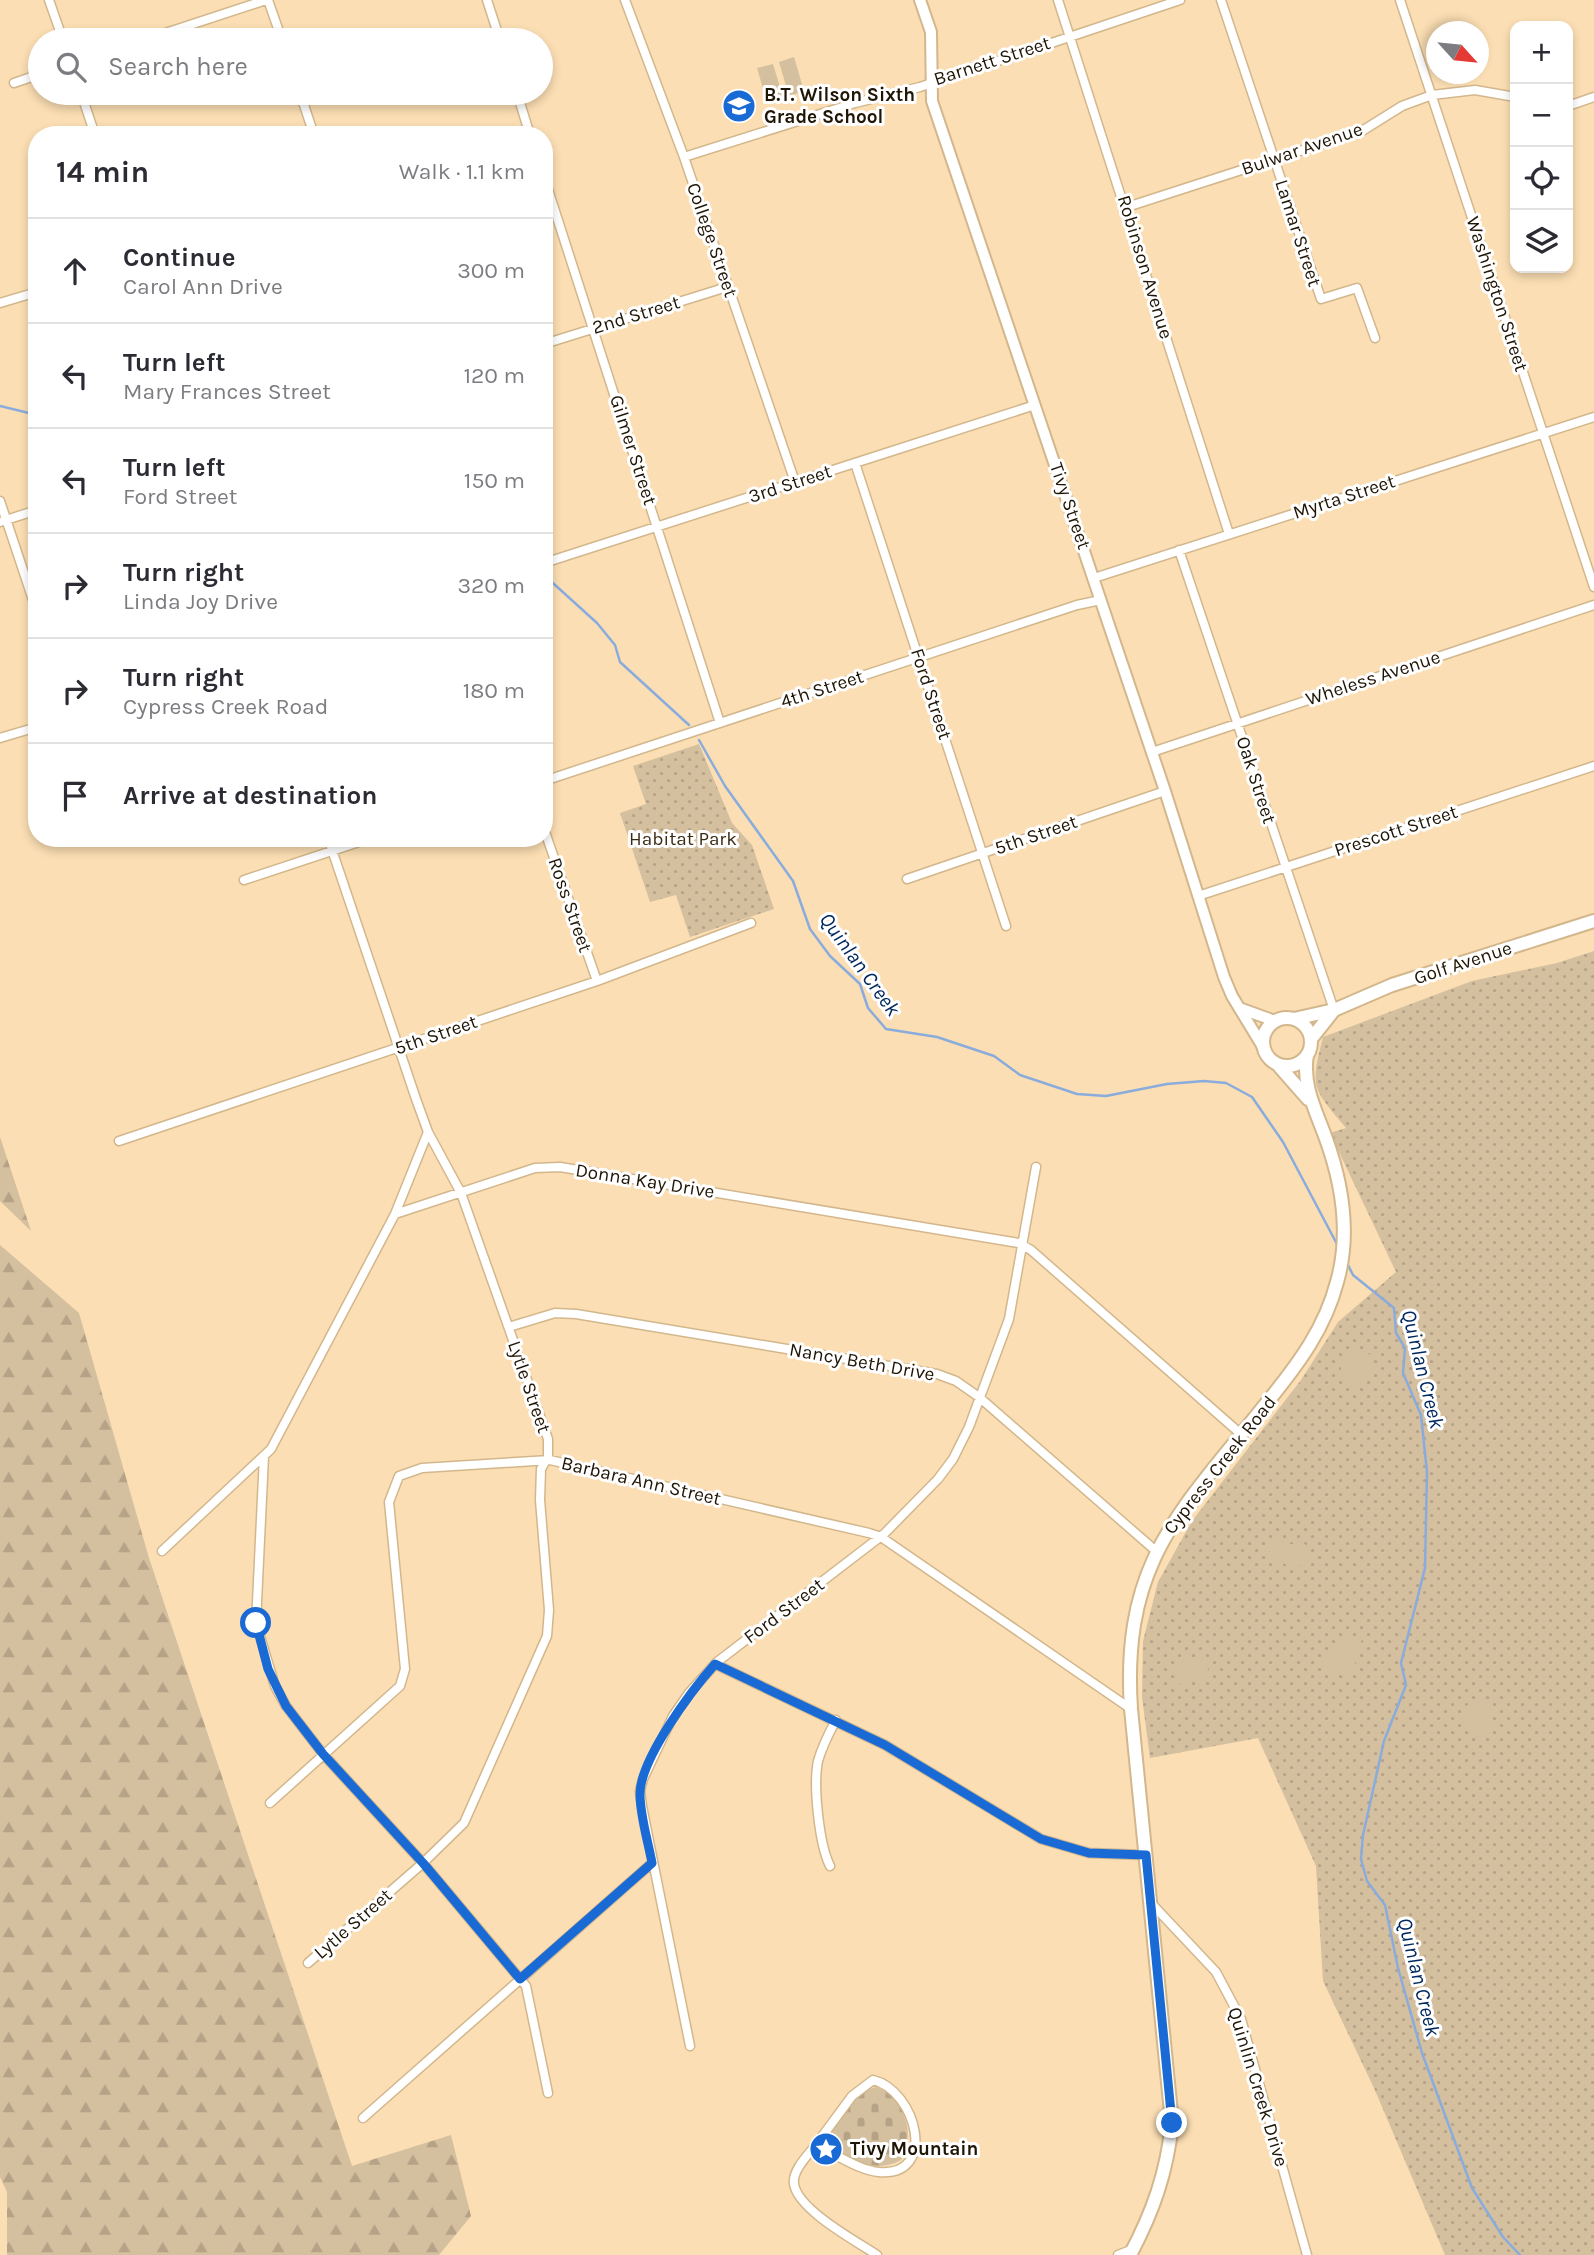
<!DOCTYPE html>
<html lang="en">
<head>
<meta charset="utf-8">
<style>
  :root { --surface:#fff; --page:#f7f7f7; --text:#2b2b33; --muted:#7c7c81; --line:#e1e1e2 }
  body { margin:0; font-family:Karla,sans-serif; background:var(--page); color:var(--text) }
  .controls { position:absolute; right:21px; top:21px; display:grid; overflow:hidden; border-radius:14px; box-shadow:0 4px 10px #0003 }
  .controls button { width:63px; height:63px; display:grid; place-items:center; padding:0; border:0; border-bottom:2px solid var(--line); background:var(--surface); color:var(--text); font:35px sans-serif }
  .compass { position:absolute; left:1426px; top:21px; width:63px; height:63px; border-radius:50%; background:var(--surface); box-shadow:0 4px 10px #0003; rotate:117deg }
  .stop { position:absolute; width:21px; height:21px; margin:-16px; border:5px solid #196ad4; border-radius:50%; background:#fff }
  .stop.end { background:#196ad4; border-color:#fff; box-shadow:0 2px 7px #0008 }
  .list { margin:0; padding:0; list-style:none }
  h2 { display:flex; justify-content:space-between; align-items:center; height:91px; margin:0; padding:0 28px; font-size:30px }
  h2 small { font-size:23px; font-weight:400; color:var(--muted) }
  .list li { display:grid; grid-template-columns:46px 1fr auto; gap:21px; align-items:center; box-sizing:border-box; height:105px; padding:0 28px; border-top:2px solid var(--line) }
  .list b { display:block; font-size:26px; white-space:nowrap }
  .list p { margin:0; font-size:23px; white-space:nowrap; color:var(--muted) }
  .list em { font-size:23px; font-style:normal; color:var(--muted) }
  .icon { flex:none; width:38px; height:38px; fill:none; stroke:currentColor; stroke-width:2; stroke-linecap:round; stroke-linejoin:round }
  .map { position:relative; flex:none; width:1594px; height:2255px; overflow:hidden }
  .search { position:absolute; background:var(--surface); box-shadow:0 4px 10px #0003; left:28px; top:28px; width:525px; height:77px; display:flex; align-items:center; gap:18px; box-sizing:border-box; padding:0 24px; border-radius:38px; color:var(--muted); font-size:26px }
  .panel { position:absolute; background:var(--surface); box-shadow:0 4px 10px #0003; left:28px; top:126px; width:525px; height:721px; border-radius:28px }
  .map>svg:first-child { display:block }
  .grass { fill:url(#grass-dots) }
  .forest { fill:url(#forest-firs) }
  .cemetery { fill:url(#cemetery-stones) }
  .garden { fill:#d4bf9f }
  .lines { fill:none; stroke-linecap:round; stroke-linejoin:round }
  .stream { stroke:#8aacdd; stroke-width:2.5 }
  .minor-casing { stroke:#d3b78c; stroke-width:11 }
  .tertiary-casing { stroke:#d3b78c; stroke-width:14 }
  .secondary-casing { stroke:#d3b78c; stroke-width:16 }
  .minor { stroke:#fff; stroke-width:8 }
  .tertiary { stroke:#fff; stroke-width:10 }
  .secondary { stroke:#fff; stroke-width:12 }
  .route { stroke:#196ad4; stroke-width:9 }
  .labels { text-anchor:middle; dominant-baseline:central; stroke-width:6; stroke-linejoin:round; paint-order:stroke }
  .street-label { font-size:19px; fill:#1f1505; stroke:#fff }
  .poi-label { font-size:19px; font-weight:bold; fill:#1f1505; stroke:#fff; text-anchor:start }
  .park-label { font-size:19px; fill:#3b2b13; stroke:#fff }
  .water-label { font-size:21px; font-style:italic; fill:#002860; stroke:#fff }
</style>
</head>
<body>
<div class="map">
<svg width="1594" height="2255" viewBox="0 0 1594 2255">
  <defs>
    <pattern id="grass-dots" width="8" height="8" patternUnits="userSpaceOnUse" patternTransform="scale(1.75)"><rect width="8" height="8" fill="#d4bf9f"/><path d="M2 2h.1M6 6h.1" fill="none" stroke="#b6a387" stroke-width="1.8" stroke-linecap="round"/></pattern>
    <pattern id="forest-firs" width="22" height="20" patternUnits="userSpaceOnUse" patternTransform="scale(1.75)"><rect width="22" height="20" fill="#d4bf9f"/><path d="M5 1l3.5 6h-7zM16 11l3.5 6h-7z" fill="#b6a387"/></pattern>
    <pattern id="cemetery-stones" width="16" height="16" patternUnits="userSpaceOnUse" patternTransform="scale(1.75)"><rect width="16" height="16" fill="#d4bf9f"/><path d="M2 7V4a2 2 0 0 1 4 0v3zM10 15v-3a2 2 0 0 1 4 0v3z" fill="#b6a387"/></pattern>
  </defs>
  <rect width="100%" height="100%" fill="#fbdeb3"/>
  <path class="grass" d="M699,744L732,823L752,845L774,909L690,937L676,895L650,902L620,813L646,804L633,766Z
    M1594,951V2255H1445L1374,2088L1323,1981L1316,1866L1258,1738L1150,1758L1142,1697L1143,1641L1158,1582L1192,1521L1301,1380L1338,1322L1396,1272L1330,1133L1346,1128C1312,1087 1310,1089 1323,1037L1472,981L1557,963Z"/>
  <path class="forest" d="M0,1137L31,1231L0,1201Z
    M0,1245L79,1313L149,1558L352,2166L451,2135L471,2216L439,2255H7V2192L0,2177Z"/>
  <path class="cemetery" d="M877,2087C904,2098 917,2135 901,2160C873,2176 846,2156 820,2144C835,2125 851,2090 877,2087Z"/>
  <path class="garden" d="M794,57L804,91L789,96L779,62Z
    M773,64L783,97L767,102L757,68Z
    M1359,1348L1372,1356C1375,1372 1366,1385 1351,1387L1341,1371V1358L1349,1351Z
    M1273,1539L1287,1544H1305L1310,1554C1302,1577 1274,1563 1267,1547Z
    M1356,1637L1361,1640L1363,1649L1349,1674H1337L1320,1665L1325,1653C1338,1651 1343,1639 1356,1637Z
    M1188,1657L1204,1662L1210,1673L1208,1677L1179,1685L1174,1675L1181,1662Z
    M1480,1702L1490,1706L1493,1715L1487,1733L1476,1739L1459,1717L1464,1706Z"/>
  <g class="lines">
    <path class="stream" d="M0,406L37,415
      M544,575L597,623L615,645L620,662L689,725
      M699,740L725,786L793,881L810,929L830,956L860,984L868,1008L886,1029L937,1037L994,1056L1020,1075L1077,1094L1106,1096L1167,1084L1204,1081L1226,1083L1252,1097L1283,1142L1338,1246
      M1346,1261L1353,1275L1394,1308L1396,1333L1405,1348L1403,1373L1421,1415L1427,1472L1425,1568L1401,1663L1406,1685L1384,1741L1363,1835L1361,1859L1367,1881L1385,1905L1398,1968L1422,2053L1472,2188L1503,2237L1520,2255"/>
    <defs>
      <path id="minor" d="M49,0L63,40
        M268,0L282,40
        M487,0L500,40
        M625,0L684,157L795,482
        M1058,0L1229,534
        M1221,0L1321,299L1357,288L1375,338
        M1400,0L1594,587
        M144,40L266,0
        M14,83L40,74
        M81,93L95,135
        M300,93L314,135
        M517,93L530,135
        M1568,106L1594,97
        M513,135L529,130
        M684,157L855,103L920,87L1180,0
        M544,177L720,723
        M1127,207L1362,131L1402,106L1432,95L1475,90L1515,97
        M0,303L37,292
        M544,344L727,287
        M855,463L1006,926
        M0,501L37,612
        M0,522L37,510
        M1179,550L1334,1010
        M544,563L1035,405
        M1094,578L1594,417
        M0,738L37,727
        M1152,752L1594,605
        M544,781L1077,605L1101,600
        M544,829L597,981
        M907,879L1165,791
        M244,880L371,838
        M1198,896L1594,766
        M119,1141L597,981L751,923
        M395,1214L428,1132
        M509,1327L555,1313L576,1314L937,1374L956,1381L979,1397L1156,1551
        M264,1456L256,1623L275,1686L286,1706L323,1754L423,1863L526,1986L548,2093
        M162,1551L271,1449L395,1214L535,1168L560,1167L1019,1243L1031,1250L1242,1435
        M715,1664L885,1745L1041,1839L1089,1853L1146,1855
        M270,1803L400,1686L405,1669L389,1502L399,1476L422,1468L550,1460L869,1533L881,1537L1131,1709
        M830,1866C819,1844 813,1785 818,1761C822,1747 829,1733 836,1720
        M1151,1903L1216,1972L1241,2019L1307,2255
        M308,1963L423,1863L464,1823L547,1636L549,1610L540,1500L541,1469L548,1457V1439L461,1193L428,1132L416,1099L328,838
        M690,2046L642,1806L640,1791L643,1779L673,1716L689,1693L717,1662L884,1534L938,1479L953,1459L969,1427L1009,1319L1036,1167
        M873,2080C916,2090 939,2177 879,2172C857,2170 836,2153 815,2146L852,2096Z
        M363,2118L652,1863
        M815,2146C807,2156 792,2171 794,2184C798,2210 856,2241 877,2255
        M1118,2255L1133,2249"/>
      <path id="tertiary" d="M920,0L931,32L932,101L1165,791L1224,977L1232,996L1263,1047
        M1239,1008L1275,1021"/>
      <path id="secondary" d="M1263 1042a24 24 0 1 1 48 0a24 24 0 1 1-48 0Z
        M1294,1019L1334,1010L1392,985L1594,921
        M1311,1039L1334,1010
        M1279,1066L1308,1099
        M1130,2255C1153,2212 1167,2172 1172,2123L1131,1709C1121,1559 1183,1509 1269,1400C1299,1363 1325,1328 1337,1282C1351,1233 1342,1182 1325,1136C1315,1109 1302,1084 1307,1055"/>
    </defs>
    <use href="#minor" class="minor-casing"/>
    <use href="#tertiary" class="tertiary-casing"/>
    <use href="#secondary" class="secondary-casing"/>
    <use href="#minor" class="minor"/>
    <use href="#tertiary" class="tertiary"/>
    <use href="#secondary" class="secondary"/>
  </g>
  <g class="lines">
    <path class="route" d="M256,1623L268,1669L286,1706L323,1754L423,1863L520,1979L652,1863C648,1841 640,1816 640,1794C640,1759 692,1690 715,1664L885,1745L1041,1839L1089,1853L1146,1855L1172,2123"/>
  </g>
  <defs>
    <symbol id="school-disc" viewBox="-11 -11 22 22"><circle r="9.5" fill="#196ad4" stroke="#fff"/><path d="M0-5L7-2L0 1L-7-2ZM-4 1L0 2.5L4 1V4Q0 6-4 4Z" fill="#fff"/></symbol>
    <symbol id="sight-disc" viewBox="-11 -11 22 22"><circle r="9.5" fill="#196ad4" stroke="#fff"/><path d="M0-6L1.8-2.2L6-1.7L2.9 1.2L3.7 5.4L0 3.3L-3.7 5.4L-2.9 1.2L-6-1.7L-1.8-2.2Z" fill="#fff"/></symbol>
  </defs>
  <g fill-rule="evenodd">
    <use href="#school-disc" x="720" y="87" width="38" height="38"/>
    <use href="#sight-disc" x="807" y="2130" width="38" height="38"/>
  </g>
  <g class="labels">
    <g class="street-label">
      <text transform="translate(992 61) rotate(-18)">Barnett Street</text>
      <text transform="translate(1302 149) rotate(-19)">Bulwar Avenue</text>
      <text transform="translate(1298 233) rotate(72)">Lamar Street</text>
      <text transform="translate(712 240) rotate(71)">College Street</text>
      <text transform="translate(1145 267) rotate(73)">Robinson Avenue</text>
      <text transform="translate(1497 294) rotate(72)">Washington Street</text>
      <text transform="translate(636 315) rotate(-17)">2nd Street</text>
      <text transform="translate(633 450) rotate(72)">Gilmer Street</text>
      <text transform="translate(790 484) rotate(-18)">3rd Street</text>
      <text transform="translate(1344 497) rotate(-18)">Myrta Street</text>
      <text transform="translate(1070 506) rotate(71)">Tivy Street</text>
      <text transform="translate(1373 678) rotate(-18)">Wheless Avenue</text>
      <text transform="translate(822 689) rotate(-18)">4th Street</text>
      <text transform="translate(931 694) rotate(72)">Ford Street</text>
      <text transform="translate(1256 780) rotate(72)">Oak Street</text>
      <text transform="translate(1396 831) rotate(-18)">Prescott Street</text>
      <text transform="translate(1036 835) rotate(-19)">5th Street</text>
      <text transform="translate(570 905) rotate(71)">Ross Street</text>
      <text transform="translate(1463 963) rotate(-18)">Golf Avenue</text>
      <text transform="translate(436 1035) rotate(-19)">5th Street</text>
      <text transform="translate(645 1181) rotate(9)">Donna Kay Drive</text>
      <text transform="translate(862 1362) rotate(10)">Nancy Beth Drive</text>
      <text transform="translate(529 1387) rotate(71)">Lytle Street</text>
      <text transform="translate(1220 1465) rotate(-52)">Cypress Creek Road</text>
      <text transform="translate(641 1481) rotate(13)">Barbara Ann Street</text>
      <text transform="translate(784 1611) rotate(-37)">Ford Street</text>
      <text transform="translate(353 1924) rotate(-41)">Lytle Street</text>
      <text transform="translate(1258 2087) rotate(73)">Quinlin Creek Drive</text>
    </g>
    <g class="poi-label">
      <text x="764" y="95">B.T. Wilson Sixth<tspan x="764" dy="22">Grade School</tspan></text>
      <text x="850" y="2149">Tivy Mountain</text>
    </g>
    <g class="park-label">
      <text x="683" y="839">Habitat Park</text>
    </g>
    <g class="water-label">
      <text transform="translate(860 964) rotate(54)">Quinlan Creek</text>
      <text transform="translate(1423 1369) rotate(76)">Quinlan Creek</text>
      <text transform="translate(1419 1977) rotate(76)">Quinlan Creek</text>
    </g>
  </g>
</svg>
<div class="controls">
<button>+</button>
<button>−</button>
<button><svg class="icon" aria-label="locate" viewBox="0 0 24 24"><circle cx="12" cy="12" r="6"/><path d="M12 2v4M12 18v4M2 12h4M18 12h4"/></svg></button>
<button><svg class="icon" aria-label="layers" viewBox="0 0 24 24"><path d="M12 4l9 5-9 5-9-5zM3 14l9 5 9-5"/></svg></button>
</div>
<svg class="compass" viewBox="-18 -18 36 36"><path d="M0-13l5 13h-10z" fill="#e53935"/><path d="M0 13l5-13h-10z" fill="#7c7c81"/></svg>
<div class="stop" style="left:256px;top:1623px"></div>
<div class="stop end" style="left:1172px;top:2123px"></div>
<div class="search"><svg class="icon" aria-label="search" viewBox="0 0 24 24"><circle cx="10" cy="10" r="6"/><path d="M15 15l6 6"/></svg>Search here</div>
<section class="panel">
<h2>14 min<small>Walk · 1.1 km</small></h2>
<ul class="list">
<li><svg class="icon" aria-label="ahead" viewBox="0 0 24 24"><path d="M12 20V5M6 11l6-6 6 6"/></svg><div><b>Continue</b><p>Carol Ann Drive</p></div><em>300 m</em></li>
<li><svg class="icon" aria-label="left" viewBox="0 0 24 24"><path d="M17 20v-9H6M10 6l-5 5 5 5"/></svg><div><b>Turn left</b><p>Mary Frances Street</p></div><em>120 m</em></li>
<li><svg class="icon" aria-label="left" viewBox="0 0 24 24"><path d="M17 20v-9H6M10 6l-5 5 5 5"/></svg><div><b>Turn left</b><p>Ford Street</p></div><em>150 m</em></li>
<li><svg class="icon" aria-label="right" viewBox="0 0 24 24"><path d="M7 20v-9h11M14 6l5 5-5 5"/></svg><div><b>Turn right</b><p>Linda Joy Drive</p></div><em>320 m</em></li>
<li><svg class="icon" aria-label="right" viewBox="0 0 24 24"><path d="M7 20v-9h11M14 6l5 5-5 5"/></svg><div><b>Turn right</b><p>Cypress Creek Road</p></div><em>180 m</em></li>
<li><svg class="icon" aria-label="arrive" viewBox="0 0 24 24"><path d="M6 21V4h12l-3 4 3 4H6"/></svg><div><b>Arrive at destination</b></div></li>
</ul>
</section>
</div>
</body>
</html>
